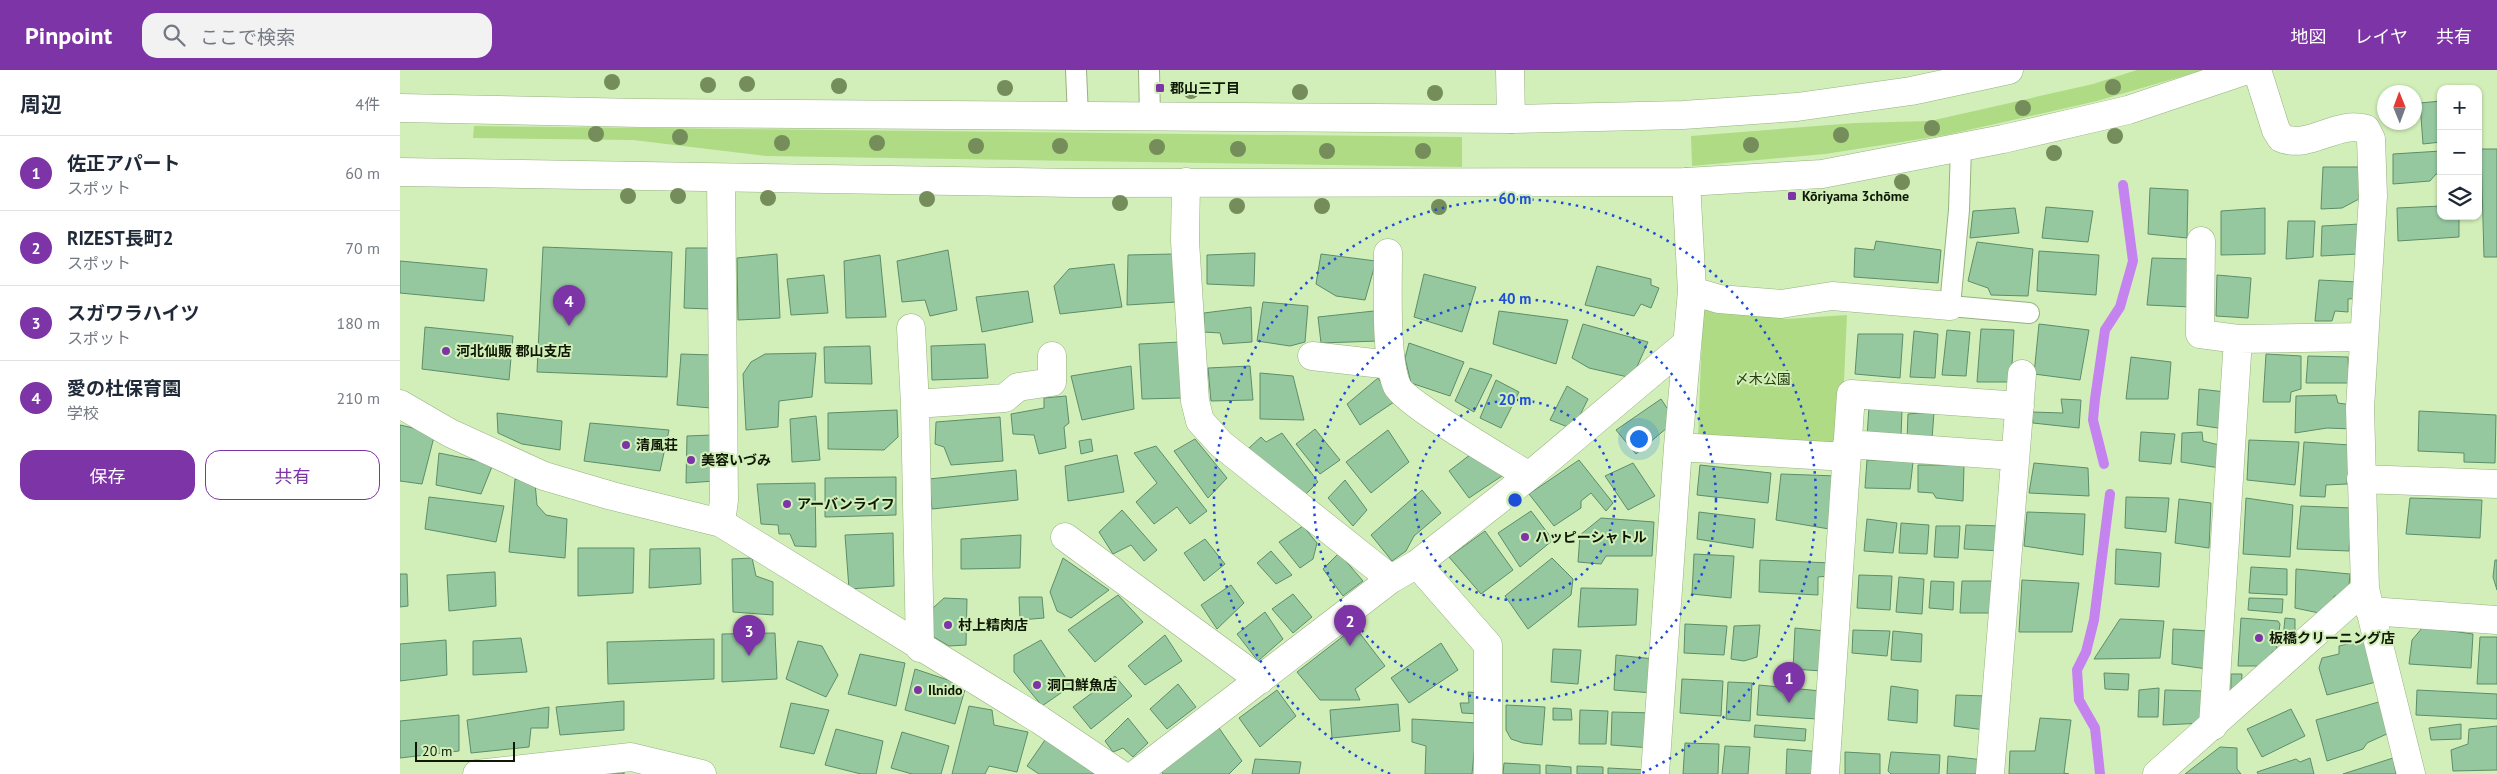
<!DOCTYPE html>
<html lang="ja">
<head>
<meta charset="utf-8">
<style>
  :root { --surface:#fff; --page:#f2f2f3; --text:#1f2937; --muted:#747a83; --line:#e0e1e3; --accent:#7d34a6 }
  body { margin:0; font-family:"PT Sans","Noto Sans JP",sans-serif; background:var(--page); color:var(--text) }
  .controls { position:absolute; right:15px; top:15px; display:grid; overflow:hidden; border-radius:10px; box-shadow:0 1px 4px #0004 }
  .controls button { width:45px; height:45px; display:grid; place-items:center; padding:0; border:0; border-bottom:1px solid var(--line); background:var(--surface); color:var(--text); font:25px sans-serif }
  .compass { position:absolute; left:1977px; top:15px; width:45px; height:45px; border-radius:50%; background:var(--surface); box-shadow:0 1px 4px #0004; rotate:359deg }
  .scale { position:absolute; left:15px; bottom:12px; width:100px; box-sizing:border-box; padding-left:5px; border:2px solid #0f1805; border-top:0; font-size:14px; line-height:18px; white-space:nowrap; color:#0f1805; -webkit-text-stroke:4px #d2efb9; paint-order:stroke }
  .you { position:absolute; left:1238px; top:368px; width:18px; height:18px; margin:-12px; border:4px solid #fff; border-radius:50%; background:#1a73e8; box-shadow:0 0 0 8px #1a73e833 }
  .badge { display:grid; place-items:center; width:32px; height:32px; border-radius:50%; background:var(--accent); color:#fff; font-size:16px; font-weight:700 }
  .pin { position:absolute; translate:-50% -41px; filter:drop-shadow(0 1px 2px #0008) }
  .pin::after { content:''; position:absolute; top:26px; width:18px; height:15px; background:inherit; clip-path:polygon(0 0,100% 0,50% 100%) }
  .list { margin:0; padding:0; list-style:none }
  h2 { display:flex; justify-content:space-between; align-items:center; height:65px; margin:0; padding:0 20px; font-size:21px }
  h2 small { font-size:16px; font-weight:400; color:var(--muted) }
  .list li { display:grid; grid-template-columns:32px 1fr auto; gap:15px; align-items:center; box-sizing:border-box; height:75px; padding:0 20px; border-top:1px solid var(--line) }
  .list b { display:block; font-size:19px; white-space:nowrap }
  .list p { margin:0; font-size:16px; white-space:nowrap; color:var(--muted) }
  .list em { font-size:16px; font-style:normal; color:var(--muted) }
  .actions { display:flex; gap:10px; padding:15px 20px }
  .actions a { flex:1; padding:11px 0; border:1px solid var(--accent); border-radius:15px; text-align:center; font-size:18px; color:var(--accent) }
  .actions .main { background:var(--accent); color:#fff }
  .icon { flex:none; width:28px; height:28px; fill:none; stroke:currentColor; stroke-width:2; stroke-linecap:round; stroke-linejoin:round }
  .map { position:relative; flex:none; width:2097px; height:704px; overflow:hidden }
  header { display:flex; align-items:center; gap:30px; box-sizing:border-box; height:70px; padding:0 25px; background:var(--accent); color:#fff }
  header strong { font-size:24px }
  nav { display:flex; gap:28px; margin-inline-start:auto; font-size:18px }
  .search { width:350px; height:45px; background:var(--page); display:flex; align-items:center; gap:12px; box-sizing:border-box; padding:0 18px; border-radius:15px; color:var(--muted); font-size:19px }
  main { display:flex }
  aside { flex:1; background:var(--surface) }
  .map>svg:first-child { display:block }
  .green { fill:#aedb84 }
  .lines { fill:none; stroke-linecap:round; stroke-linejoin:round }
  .stream { stroke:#c583ef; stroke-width:10 }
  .building { fill:#96c8a0; stroke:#5d8d68 }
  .service-casing { stroke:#96b17e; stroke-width:22 }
  .minor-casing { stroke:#96b17e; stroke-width:29 }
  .tertiary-casing { stroke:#96b17e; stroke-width:29 }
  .service { stroke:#fff; stroke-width:20 }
  .minor { stroke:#fff; stroke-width:28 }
  .tertiary { stroke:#fff; stroke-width:28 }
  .tree { fill:#748d5a }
  .ring { fill:none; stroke:#1d4ed8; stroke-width:2.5; stroke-dasharray:2.5 5 }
  .poi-dot { fill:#7d34a6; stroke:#d2efb9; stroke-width:2 }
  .labels { text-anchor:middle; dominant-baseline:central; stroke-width:4; stroke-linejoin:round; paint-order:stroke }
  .poi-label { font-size:14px; font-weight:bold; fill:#0f1805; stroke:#d2efb9; text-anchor:start }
  .park-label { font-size:14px; fill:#273d0d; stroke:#d2efb9 }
  .centre { fill:#1d4ed8; stroke:#d2efb9; stroke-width:2.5 }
  .ring-label { font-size:15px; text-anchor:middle; font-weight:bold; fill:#1d4ed8; stroke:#d2efb9; stroke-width:4; stroke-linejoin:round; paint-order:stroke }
</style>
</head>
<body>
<header>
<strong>Pinpoint</strong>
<div class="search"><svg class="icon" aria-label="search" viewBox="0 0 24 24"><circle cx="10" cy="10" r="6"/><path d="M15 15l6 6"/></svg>ここで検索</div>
<nav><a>地図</a><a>レイヤ</a><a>共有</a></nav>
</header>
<main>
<aside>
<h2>周辺<small>4件</small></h2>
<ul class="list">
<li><span class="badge">1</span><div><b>佐正アパート</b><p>スポット</p></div><em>60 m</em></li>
<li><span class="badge">2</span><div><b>RIZEST長町2</b><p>スポット</p></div><em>70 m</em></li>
<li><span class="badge">3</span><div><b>スガワラハイツ</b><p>スポット</p></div><em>180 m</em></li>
<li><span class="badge">4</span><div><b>愛の杜保育園</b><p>学校</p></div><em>210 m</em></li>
</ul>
<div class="actions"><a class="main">保存</a><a>共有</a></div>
</aside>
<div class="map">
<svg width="2097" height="704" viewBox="0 0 2097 704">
  <rect width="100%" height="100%" fill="#d2efb9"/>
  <path class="green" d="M1737,0H1804L1697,31L1546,65L1425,84L1292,96L1291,66L1455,53L1530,51L1693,14Z
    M74,56L1062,67V97L366,86L233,70L73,68Z
    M1303,239L1348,242L1387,249L1447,245L1441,378L1298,368Z"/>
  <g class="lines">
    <path class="stream" d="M1704,394L1693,350L1695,329L1705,260L1720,237L1733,191L1723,115
      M1700,704L1695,658L1679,630L1677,600L1686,582L1694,550L1710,424"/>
  </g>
  <path class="building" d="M2041,31V72L2023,74L2020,33Z
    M2081,79H2097V187H2084Z
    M2041,81V104H2036L2030,111L1993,114V84Z
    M1923,97H1962L1959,129L1942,138L1921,139Z
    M1750,118L1788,120L1787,168L1748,164Z
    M2041,136V146H2059V167L1998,171L1997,138Z
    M1646,137L1693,141L1688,172L1642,168Z
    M1615,138L1619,163L1570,168L1573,141Z
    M1865,138V184L1821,185V141Z
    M1888,151H1915L1913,187L1886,189Z
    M1960,154L1958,184L1921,186L1922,156Z
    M1476,171L1541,180L1538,213L1454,207L1455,178L1474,180Z
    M1577,172L1633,179L1628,226L1591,225L1588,218L1568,211Z
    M143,177L272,182L267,307L137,302Z
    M286,178H311L310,239L284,238Z
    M548,180L557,240L530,246L525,230L502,232L497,191Z
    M1639,181L1699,185L1696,225L1637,221Z
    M855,183L854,216L807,214V185Z
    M377,184L380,248L338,250L337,188Z
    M773,184L777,232L727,235L728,185Z
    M921,184L976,191L965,230L936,226L916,214Z
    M480,185L486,247L446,248L444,191Z
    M1752,188L1792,189L1791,237L1747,235Z
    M0,191L87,199L84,231L0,223Z
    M714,194L722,237L660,244L654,216L669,199Z
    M1197,196L1251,209V215L1259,218L1251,238L1241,234L1234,246L1185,235Z
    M1024,204L1076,217L1062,262L1014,247Z
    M424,205L428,243L391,245L387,209Z
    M1817,205L1851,208L1848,248L1816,246Z
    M1919,210L1958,212L1960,228L1948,229V242L1935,241L1932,251H1915Z
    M628,221L633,252L582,262L576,227Z
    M863,232L908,236L905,272L890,276L857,271Z
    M851,237L852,272L823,274L820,263L804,262V243Z
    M974,241L978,271L921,273L918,247Z
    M1099,241L1168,250L1156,294L1093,274Z
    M1183,254L1248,272L1232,308L1189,298L1172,288Z
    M1639,254L1689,260L1680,310L1634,304Z
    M25,257L113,266L109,310L22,299Z
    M1581,259L1614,260L1611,312H1577Z
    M1547,260L1570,262L1566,306L1542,305Z
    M1514,261L1538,264L1535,308L1510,307Z
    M1458,264H1503L1500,308L1455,304Z
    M781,272L782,328L742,329L739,274Z
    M1009,273L1064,292L1050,326L1011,313L1005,288Z
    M585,274L588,308L532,310L531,276Z
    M470,276L472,314L425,313L424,277Z
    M416,283L412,327L379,331L378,357L346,360L343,304L351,292L365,284Z
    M281,284L313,285L311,338L277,335Z
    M1866,284L1901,286V319L1891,322L1890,332H1863Z
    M1908,286L1948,287L1949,313H1906Z
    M1731,287L1771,292L1768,329H1726Z
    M731,296L734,339L682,350L671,306Z
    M850,296L853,330L811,331L808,298Z
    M1070,298L1092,305L1074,342L1055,331Z
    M860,303L893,306L904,350L860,349Z
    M978,308L994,332L960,355L947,334Z
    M1096,310L1119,322L1101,358L1080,348Z
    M1167,316L1188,329L1173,359L1150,350Z
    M1799,319L1826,322L1825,359L1797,355Z
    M1936,325L1938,333L1952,335L1953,359L1927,358L1895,363L1896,326Z
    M666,326L669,353L664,357L666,378L639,384L634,365L613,364L611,344L644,338V328Z
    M1261,329L1271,344L1266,352L1268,357L1236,384L1216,360Z
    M1661,329L1681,330L1679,358L1633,353L1632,342L1663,343Z
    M1469,337L1502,340L1501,366L1467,367Z
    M497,340L498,367L484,380L428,379V343Z
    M2019,341L2096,345L2095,393L2064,392V383L2018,381Z
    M1534,342L1532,369L1507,370L1508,344Z
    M97,343L162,351L160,380L122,374L98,363Z
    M416,346L420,390L392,392L390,349Z
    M600,347L603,391L551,395L544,377L535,374L536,352Z
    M190,353L269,360L260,401L184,391Z
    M0,355L35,363L22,414L0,411Z
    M915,359L940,390L920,404L896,374Z
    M988,360L1009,392L971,423L946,392Z
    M1741,362L1775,364L1771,394L1739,391Z
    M1802,362L1803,371L1819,375L1820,398L1781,392L1782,363Z
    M882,363L918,412L903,427L889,410H882L849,378L861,367L866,372Z
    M312,365L315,411L286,413L287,366Z
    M691,369L693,381L681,384L679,371Z
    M795,369L827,408L808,428L774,381Z
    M1849,370L1899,372L1895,415L1847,410Z
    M1904,372L1950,375L1947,414L1926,415L1925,427L1900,426Z
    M756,376L807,441L790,454L777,437L754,454L736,432L757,413L734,383Z
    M1075,381L1108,402L1069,428L1049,401Z
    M39,383L93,394L81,424L36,415Z
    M717,385L724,422L668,431L665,396Z
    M1179,390L1213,433L1206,441L1191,423L1181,431V438L1154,456L1129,424Z
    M1467,390L1513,392L1510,419L1465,418Z
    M1233,393L1255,426L1228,440L1205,406Z
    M1634,393L1688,398L1689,426L1629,423Z
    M1300,395L1371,403L1368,433L1297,425Z
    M1518,395H1564L1563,431L1536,428L1533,423L1518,422Z
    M616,400L618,430L532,439L529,409Z
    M1381,404L1437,406L1435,460L1376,450Z
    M496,407V445L425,447V408Z
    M115,409L135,413L137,435L146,445L167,449L165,488L109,482Z
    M945,410L967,440L953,456L928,428Z
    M415,413L416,477L395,476L390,464H379L378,455L361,454L357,414Z
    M1022,420L1041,443L1014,466L1006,481L992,491L971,465Z
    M29,427L104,436L96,472L25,459Z
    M1726,427L1769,428L1766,462L1725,458Z
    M1846,428L1893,435L1890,487L1843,484Z
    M2010,428L2082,430L2080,468L2006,464Z
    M1779,429L1811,433L1809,478L1775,473Z
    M1901,436L1952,438L1949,481L1897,479Z
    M722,440L757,480L744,491L731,475L713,484L699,462Z
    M1131,441L1153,470L1120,497L1098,463Z
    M1299,442L1355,449L1353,478L1297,469Z
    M1627,442L1685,444L1683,485L1624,476Z
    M1201,448L1254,452L1252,486H1206L1201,494L1178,492L1180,465Z
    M1467,449L1497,453L1493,483L1464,481Z
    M1501,453L1529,455L1527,484L1499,483Z
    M1566,455L1602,456L1601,481L1564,479Z
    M903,456L917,473L913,489L900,498L879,472Z
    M1536,456H1560L1558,488L1534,487Z
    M1085,461L1113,500L1081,524L1049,487Z
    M493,463L494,516L449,519L445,465Z
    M621,465L620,498L561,499V469Z
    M805,469L825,494L804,511L784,483Z
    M178,478H234L233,523L178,526Z
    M300,478L301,514L249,518L250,479Z
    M1716,479L1761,483L1759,517L1715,514Z
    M871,481L892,505L876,514L857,493Z
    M939,483L963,511L943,526L923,499Z
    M1294,484L1334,486L1331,528L1292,524Z
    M352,488L356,506L373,512V545L333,542L332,489Z
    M663,488L709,520L671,548L657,541L650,522Z
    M1152,488L1173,509L1171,525L1128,559L1105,526Z
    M1360,490L1431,493L1429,506L1418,507V525L1359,522Z
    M2095,490H2097V520L2093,507Z
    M1851,497L1887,499V525L1849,523Z
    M1896,499L1950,504L1948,525L1934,526L1933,537L1924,544L1895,538Z
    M95,502L96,536L49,541L47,505Z
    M0,504H7L8,536L0,537Z
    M1459,505L1492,506L1490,540L1457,538Z
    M1499,507L1524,509L1522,544L1496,542Z
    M1622,510L1679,513L1672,562H1619Z
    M1531,511L1554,512L1553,540L1529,538Z
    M1562,511H1595L1596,543H1560Z
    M831,515L844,533L817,559L801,535Z
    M1181,518L1238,519L1236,555L1178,557Z
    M893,524L912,547L893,563L872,539Z
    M718,525L743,552L695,592L668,560Z
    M619,527H642L644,548L620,550Z
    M544,528L567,529L566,575L549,576L532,566L533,538Z
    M1849,528L1883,529L1882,543L1848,540Z
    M865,542L883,569L858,591L837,564Z
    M1841,548L1878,551L1880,554L1876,582H1872L1870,596H1838Z
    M1885,548L1895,549V572L1881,588Z
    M1720,549L1764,551L1760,588L1694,589Z
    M1285,554L1327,556L1324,585L1284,583Z
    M1360,555L1357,587L1344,591L1331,589L1334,556Z
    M955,557L985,596L955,619L960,630H920L897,602Z
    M2023,557L2073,564L2071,598L2009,594L2012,570Z
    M1395,558L1426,561L1422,601L1393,599Z
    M1773,559L1808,561L1807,599L1772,594Z
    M1453,560L1490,561L1487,586L1452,583Z
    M1493,561L1522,564L1521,592L1491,590Z
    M375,563L377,609L322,612V564Z
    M765,565L782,591L745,615L728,596Z
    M2080,567H2097V614H2077Z
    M121,568L127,602L73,605V571Z
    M314,569V609L208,614L207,572Z
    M46,570L47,605L0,611V574Z
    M641,570L671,616L642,636L614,602V585Z
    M1964,570L1976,612L1927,625L1919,598L1922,588L1939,584V576Z
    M398,571L422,576L438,605L426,627L386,609Z
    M1041,573L1058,600L1009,633L991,608Z
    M1153,579L1181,580L1178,614L1151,612Z
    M460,584L505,593L496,636L448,624Z
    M1216,585L1254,589L1253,623L1214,620Z
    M515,599L566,616L555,654L505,640Z
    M1704,603L1729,604L1728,620L1705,619Z
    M1831,604H1842L1841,622H1831Z
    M715,606L732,626L691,659L673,637Z
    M1282,609L1323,611L1321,646L1280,643Z
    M1328,612L1352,613L1350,651L1326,649Z
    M778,614L796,637L767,659L750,639Z
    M1359,615L1421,621L1417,649L1357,645Z
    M1491,616L1518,620L1517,653L1488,650Z
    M1759,618L1758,647H1738L1739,620Z
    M877,620L896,646L860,677L839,648Z
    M1765,620L1804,621V653L1763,655Z
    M2017,620L2097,624V649L2016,645Z
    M1068,622L1081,623L1080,644L1062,643L1060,633H1069Z
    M1556,625L1587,626L1585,660L1554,656Z
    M224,631V660L160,665L156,637Z
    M1982,631L1989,663L1967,673L1963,679L1927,691L1916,650Z
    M391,633L429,640L414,684L380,677Z
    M998,634L1000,661L932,668L930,640Z
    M1106,635L1145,637L1142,675L1123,673L1111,669L1106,660Z
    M569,636L592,640L594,655L628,662L617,702L589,696L585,704H552Z
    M149,637L148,658H131L129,677L71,683L67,650Z
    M1153,638L1171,639L1172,650H1153Z
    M1891,639L1905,666L1862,687L1847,659Z
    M1180,640L1208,641L1206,674H1179Z
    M1212,642L1254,643L1252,678L1211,675Z
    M59,645V681L0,688V651Z
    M728,648L748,673L733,687L723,678L713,682L705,671Z
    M1640,648L1671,650L1664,703L1669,704H1609L1610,681H1635Z
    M1012,649L1077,653L1072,704H1025L1026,676L1012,672Z
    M2061,654V669L2031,670L2029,658Z
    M1355,655L1406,659L1405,671L1354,667Z
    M2097,656V700L2053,701L2051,680L2068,674L2069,659Z
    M819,658L842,691L829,704H763L761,700Z
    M436,659L483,671L476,704H461L425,695Z
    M502,662L549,676L541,704H512L491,698Z
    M645,670L702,704H639L627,696Z
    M1285,673L1319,674L1318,704H1283Z
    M1325,676L1350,677L1348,704H1322Z
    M1820,677L1837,678V699L1841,704H1785Z
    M1387,679L1422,682L1421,704H1386Z
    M1445,682L1480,684V704H1445Z
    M1491,682L1540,685L1539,704H1491L1488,701Z
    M1548,686L1584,690V704H1547Z
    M1910,688L1914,704H1858L1857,702L1896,689L1900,692Z
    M1993,688L1996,704H1943Z
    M855,689L901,692L899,704H852Z
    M1104,693L1140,695V704H1103Z
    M1146,695L1171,697V704H1146Z
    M1177,696L1203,697V704H1177Z
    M1208,698L1248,700L1247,704H1208Z
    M224,699V704H190Z"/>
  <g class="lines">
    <defs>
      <path id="service" d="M676,0L678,46
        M749,0L750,46
        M1561,77L1559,140L1550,236L1629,243"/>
      <path id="minor" d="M1110,0L1111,49
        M1857,0L1876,60L1881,68C1910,80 1936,50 1966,59L1971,69L1973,126L1960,338L1965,519L2011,704
        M786,112L785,171L795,331L800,351L821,374L991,509
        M1801,171L1800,264L1838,269L1964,267
        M988,183C988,215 985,289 997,316C1005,333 1107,392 1129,406
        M1292,221L1319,229L1381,234L1432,226L1550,236
        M511,258L515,334L520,578
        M912,286L991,295
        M0,334L50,363L144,406L212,426L321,453L640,650L720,704
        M515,334L605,328L618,317L652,312V286
        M1447,374L1615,386
        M1278,377L1447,387
        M1961,409L2097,414
        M321,453L324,430L321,108
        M665,467L860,610
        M1017,494L1088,575V704
        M1970,541L2097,550
        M1813,656L1838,269
        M77,704L231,687L302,704
        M736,704L991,509L1017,494L1129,406L1287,273
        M1255,704L1278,377L1292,221L1286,112
        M1425,704L1451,324L1620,336
        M1590,704L1622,304
        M1757,704L1965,519"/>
      <path id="tertiary" d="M0,38L240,43L1111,49L1283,45L1397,37L1511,21L1609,0
        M0,102L673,113L1286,112L1422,104L1603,69L1728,40L1847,0"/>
    </defs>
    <use href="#service" class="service-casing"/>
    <use href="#minor" class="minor-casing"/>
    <use href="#tertiary" class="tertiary-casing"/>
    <use href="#service" class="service"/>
    <use href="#minor" class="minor"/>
    <use href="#tertiary" class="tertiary"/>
  </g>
  <g class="tree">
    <circle cx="212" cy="12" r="8"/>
    <circle cx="347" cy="14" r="8"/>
    <circle cx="308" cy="15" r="8"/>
    <circle cx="439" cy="16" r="8"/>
    <circle cx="1713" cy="17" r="8"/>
    <circle cx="605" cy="18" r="8"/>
    <circle cx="791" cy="21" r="8"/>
    <circle cx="900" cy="22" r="8"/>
    <circle cx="1035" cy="23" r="8"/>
    <circle cx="1623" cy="38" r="8"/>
    <circle cx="1532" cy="58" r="8"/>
    <circle cx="196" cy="64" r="8"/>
    <circle cx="1441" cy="65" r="8"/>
    <circle cx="1715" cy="66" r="8"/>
    <circle cx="280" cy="67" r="8"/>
    <circle cx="382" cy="73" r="8"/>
    <circle cx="477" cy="73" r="8"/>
    <circle cx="1351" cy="75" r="8"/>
    <circle cx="576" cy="76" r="8"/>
    <circle cx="660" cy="76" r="8"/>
    <circle cx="757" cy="77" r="8"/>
    <circle cx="838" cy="79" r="8"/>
    <circle cx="927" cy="81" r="8"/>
    <circle cx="1023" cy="81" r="8"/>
    <circle cx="1654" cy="83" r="8"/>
    <circle cx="1502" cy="112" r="8"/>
    <circle cx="228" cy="126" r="8"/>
    <circle cx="278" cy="126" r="8"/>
    <circle cx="368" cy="128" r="8"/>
    <circle cx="527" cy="129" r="8"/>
    <circle cx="720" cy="133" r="8"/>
    <circle cx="837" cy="136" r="8"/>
    <circle cx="922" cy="136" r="8"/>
    <circle cx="1039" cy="137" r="8"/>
  </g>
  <g class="ring">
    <circle cx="1115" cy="430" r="100"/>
    <circle cx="1115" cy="430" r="201"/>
    <path d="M990 704A301 301 0 1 1 1240 704"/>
  </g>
  <g class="poi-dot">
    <rect x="755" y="13" width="10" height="10" rx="2.5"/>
    <rect x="1387" y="121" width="10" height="10" rx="2.5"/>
    <circle cx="46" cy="281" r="5"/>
    <circle cx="226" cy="375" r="5"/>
    <circle cx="291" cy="390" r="5"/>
    <circle cx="387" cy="434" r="5"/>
    <circle cx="1125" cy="467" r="5"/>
    <circle cx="548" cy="555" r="5"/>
    <circle cx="1859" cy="568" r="5"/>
    <circle cx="637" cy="615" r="5"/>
    <circle cx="518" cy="620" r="5"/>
  </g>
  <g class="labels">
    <g class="poi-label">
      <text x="770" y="18">郡山三丁目</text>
      <text x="1402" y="126">Kōriyama 3chōme</text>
      <text x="56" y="281">河北仙販 郡山支店</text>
      <text x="236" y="375">清風荘</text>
      <text x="301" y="390">美容いづみ</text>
      <text x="397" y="434">アーバンライフ</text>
      <text x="1135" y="467">ハッピーシャトル</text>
      <text x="558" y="555">村上精肉店</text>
      <text x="1869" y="568">板橋クリーニング店</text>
      <text x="647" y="615">洞口鮮魚店</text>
      <text x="528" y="620">Ilnido</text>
    </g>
    <g class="park-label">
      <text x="1363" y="309">〆木公園</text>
    </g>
  </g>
  <circle cx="1115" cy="430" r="8" class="centre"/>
  <g class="ring-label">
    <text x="1115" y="134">60 m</text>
    <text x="1115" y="234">40 m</text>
    <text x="1115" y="335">20 m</text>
  </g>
</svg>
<div class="controls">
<button>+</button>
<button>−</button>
<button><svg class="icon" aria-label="layers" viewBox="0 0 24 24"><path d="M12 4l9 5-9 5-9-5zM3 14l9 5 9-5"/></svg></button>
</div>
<svg class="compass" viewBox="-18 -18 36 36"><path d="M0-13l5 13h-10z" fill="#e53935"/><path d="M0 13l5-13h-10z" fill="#747a83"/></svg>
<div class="scale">20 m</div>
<div class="you"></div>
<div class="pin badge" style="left:1389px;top:633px">1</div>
<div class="pin badge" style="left:950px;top:576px">2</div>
<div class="pin badge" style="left:349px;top:586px">3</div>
<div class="pin badge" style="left:169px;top:256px">4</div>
</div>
</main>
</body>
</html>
